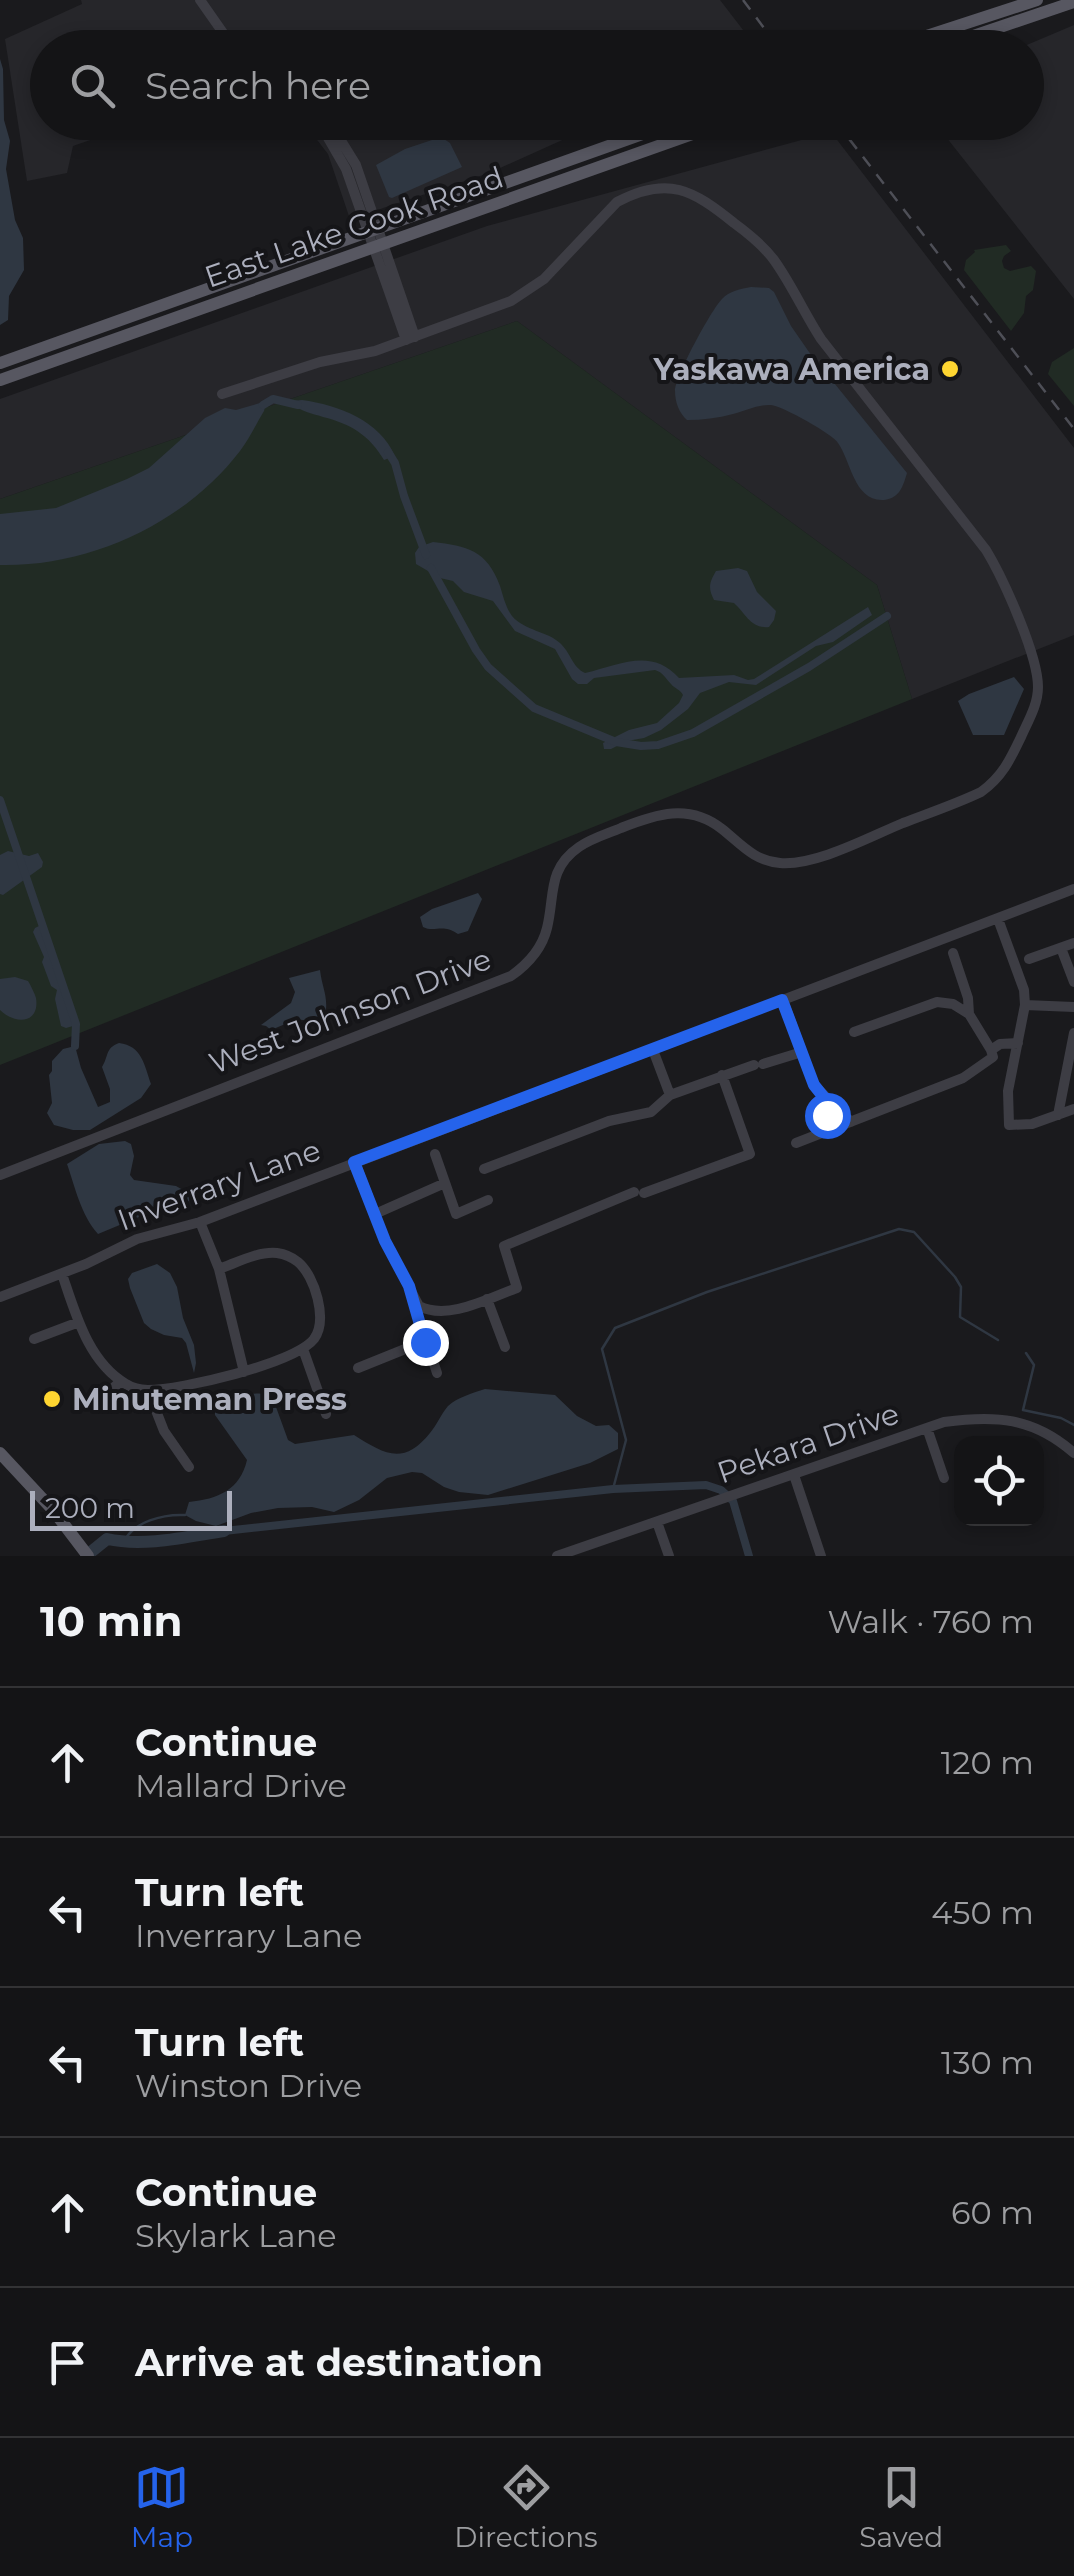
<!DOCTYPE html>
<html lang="en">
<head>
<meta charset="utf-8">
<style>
  :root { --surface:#141416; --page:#1d1d1f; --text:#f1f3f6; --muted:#9d9ea1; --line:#333335; --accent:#2563eb }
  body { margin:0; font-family:Montserrat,sans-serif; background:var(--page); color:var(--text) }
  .controls { position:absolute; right:30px; bottom:30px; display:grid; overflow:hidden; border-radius:20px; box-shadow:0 5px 15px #0003 }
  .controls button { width:90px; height:90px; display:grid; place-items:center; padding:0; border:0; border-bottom:2px solid var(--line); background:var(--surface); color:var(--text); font:50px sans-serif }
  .scale { position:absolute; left:30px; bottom:25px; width:202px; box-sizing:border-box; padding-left:10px; border:5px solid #acafbd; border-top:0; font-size:28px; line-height:35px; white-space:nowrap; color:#acafbd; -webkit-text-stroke:8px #151518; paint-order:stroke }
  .stop { position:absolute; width:30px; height:30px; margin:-22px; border:8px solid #2563eb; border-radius:50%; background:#fff }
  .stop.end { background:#2563eb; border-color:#fff; box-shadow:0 2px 10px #0008 }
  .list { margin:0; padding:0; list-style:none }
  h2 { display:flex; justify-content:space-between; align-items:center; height:130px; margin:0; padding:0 40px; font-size:42px }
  h2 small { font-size:32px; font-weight:400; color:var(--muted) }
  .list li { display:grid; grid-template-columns:65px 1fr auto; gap:30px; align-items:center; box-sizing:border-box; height:150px; padding:0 40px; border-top:2px solid var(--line) }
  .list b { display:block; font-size:38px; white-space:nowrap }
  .list p { margin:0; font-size:32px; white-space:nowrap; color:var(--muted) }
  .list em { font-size:32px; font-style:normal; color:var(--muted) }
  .icon { flex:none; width:55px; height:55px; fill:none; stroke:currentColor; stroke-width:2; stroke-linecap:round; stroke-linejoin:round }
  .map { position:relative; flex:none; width:1074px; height:1556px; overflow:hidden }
  .search { position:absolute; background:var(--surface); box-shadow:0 5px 15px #0003; left:30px; right:30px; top:30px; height:110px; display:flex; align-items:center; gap:25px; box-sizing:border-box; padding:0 35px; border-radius:55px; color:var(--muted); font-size:38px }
  .sheet { height:880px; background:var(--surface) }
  nav { display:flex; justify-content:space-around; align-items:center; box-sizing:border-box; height:140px; border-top:2px solid var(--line); background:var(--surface); font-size:28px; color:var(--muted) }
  nav a { display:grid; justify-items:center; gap:5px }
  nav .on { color:var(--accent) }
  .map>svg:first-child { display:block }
  .built { fill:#26262a }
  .green { fill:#212b24 }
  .water { fill:#2f3742 }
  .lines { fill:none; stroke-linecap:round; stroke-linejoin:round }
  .stream { stroke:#2f3742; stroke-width:2.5 }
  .canal { stroke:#2f3742; stroke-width:8 }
  .river { stroke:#2f3742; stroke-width:12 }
  .minor { stroke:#3d3d44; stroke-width:10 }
  .major { stroke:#575761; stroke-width:12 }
  .rail { stroke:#4e4f57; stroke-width:2.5; stroke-dasharray:12 10; stroke-linecap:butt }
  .route { stroke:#2563eb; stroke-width:12 }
  .poi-dot { fill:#fed531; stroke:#151518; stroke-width:4 }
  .labels { text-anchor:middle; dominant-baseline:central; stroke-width:8; stroke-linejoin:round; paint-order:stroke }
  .street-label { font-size:30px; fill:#acafbd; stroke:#151518 }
  .poi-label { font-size:30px; font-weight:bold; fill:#acafbd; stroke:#151518; text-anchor:end }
</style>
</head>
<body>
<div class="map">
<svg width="1074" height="1556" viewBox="0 0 1074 1556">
  <rect width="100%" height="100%" fill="#1a1a1d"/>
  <path class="built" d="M81,0H720L750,39L753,47L48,48V122L139,123L73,146L67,173L27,181L5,39L82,4Z
    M1074,25V299L935,123L1026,122V48L1022,47Z
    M304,123H600L489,173L383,208L351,222L328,154Z
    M831,132L1074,448V635L912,699L877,585L517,321L0,499V399L487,226Z"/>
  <path class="green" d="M1006,245L1011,251L1004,256L1002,261L1004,268L1010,271L1031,266L1036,271L1033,290L1026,296L1024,313L1011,331L964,270L966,260L975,252L974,250Z
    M517,321L877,585L912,699L0,1065V499Z
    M1074,348V406L1048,374L1052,362Z"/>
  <path class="water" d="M0,59L3,69L4,120L10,141L6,169L15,220L23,238L24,270L9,296L8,320L0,325Z
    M441,137L450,143L462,167L392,198L389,197L376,165L405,149Z
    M751,287L769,288L774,292L791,326L809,352L907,473C903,486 900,498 884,500C854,502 851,461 838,443C833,434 782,406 771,405C758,404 745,411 733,414C718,418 702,420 687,420C679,413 675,402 675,391C675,377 711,310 722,299C729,291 741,289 751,287Z
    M302,400C339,405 380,421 395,456L384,460C369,435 351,424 323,417C311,413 302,412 292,404L293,401Z
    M260,403L265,407L264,411C256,424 250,438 240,451C185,523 90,567 0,565V514L56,508L127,479L149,468L205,418L225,408L236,410Z
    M433,542C467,546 487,550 500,586C503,596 506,608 512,616C525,631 547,631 560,643C571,653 572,667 585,673C620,665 651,647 679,678L734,675L748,680L754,679L868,607L872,615L833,642L816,646L756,685L729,682L700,693L688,709L661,730L644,738L627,741L611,749H604L603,743L629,730L657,723L679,703L683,695C680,689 675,689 671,684C665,678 664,673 655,670L594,678L587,684H578L572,679L555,649L515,631L493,601L464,592L453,581L440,578L416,564L415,553L419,547Z
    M738,568L747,571L757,592L776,611L774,620L769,627C751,629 746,614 734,603L714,600C708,588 709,583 716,571Z
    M1014,677L1024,689L1004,735H973L958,701L969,694Z
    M8,851L29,856L38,853L43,862L42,867L3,895L0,894V855Z
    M478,893L482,899L468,931L458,934C442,923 435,933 423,927L420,917L432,909Z
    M39,926H45L52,947L50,952L52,957L56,959L63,982L61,987L63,993H68L73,1026L66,1028L61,1026L55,999L57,990L51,986L42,962L44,957L33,932L35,928Z
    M320,970C322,988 329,997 325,1016L313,1022L297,1019L271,1030L266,1026L261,1025L291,1003L295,992L289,978Z
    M15,977L28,981C30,984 35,994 36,998C40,1024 15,1025 0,1010V979Z
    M119,1043C142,1046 144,1064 151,1084L141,1098L90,1130H73L54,1125L47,1113L52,1103L49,1075L52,1071V1061L63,1049L75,1046L81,1068L98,1107L110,1102V1089L102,1067C109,1056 105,1048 119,1043Z
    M125,1141L131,1144L134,1156L130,1175L134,1180L176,1186L190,1194L189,1201L181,1206L151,1212L98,1234C81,1215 75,1187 67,1164L99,1144Z
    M157,1264L170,1273L177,1287L183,1318L194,1345L196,1363L194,1373L186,1343L182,1338L164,1335L151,1329L144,1323L130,1288L128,1279L132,1273Z
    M485,1389L555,1395L577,1416L596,1426L609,1425L618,1433V1449L590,1463L488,1495L459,1492L444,1487L422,1473L412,1472L387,1478L359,1500L334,1512L312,1507L278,1508L251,1513L216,1526L196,1521L185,1515L189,1502C218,1499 240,1490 247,1460L215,1415V1408L221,1400C239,1399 254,1389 272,1396L288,1440L295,1444L354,1435C383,1453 403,1467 430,1433C437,1425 441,1414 448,1406C458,1397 473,1393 485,1389Z"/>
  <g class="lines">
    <path class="stream" d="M1026,1353L1034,1365L1023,1410L1061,1418L1074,1425
      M613,1489L626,1440L602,1349L615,1328L707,1292L899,1229L914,1232L955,1277L961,1287L960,1317L998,1340
      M123,1543C133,1521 164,1514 185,1515"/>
    <path class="canal" d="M263,405L273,399L298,405
      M388,452L395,463L404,496L426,555
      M431,568L476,650L488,667L534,708L616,742L641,746L658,745L693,733L809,667L887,616
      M0,800L76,1024L75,1046
      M224,1531L613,1489L706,1485L721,1490L733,1501L749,1556"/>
    <path class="river" d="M86,1556L107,1539C144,1547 186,1537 224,1531"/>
    <path class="minor" d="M200,0L226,37L238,48
      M320,122L335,131L356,165L415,337
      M320,124L346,169L406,340
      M998,919L1024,990L1025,1005L1008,1091L1009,1125L1032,1124L1074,1109
      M1061,948L1074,982
      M953,953L968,998L969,1014
      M1029,959L1074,943
      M783,1000L814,1085L851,1122
      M1025,1005L1074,1007
      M854,1032L937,1002L953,1004L969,1014L991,1050
      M653,1050L670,1095
      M763,1064L802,1052
      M826,1100L830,1130
      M1058,1115L1074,1033
      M796,1143L963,1078L993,1057L991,1050L1000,1044L1018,1043
      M435,1154L456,1214L488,1200
      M355,1162L385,1241L419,1306C448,1321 489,1298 517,1288L504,1246L634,1192
      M484,1169L609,1121L651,1112L670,1095L754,1065
      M0,1175L511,976C528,964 542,949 547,928C555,896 547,869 579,847C592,838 607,834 621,828C656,814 689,803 722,829C741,844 754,861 780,863C816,866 869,837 903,823C929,813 956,804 981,792C1002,777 1010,760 1021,737C1028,721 1038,705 1038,687C1038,655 1003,578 986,550L821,339C804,313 792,285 774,260C763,245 749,234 734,223C693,190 668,175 617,202L544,279L511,301L375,351L320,362L222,394
      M644,1193L750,1154L722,1075
      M375,1214L445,1183
      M200,1222L219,1269L244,1372
      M62,1274C75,1312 88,1362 126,1384C132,1388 141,1390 148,1390C180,1390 294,1364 314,1339C328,1320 315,1276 298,1262C293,1258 284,1254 277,1253C258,1251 236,1263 219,1269
      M0,1297L86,1264L137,1239L200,1222L1074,889
      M487,1299L505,1347
      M413,1301L437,1373
      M34,1339L79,1322
      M303,1349L326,1414
      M358,1368L425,1341
      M148,1390L164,1431L189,1467
      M93,1406L121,1381
      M927,1428L944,1478
      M794,1475L821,1556
      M657,1522L669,1556
      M557,1556L944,1422C995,1415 1033,1417 1074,1453"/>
    <path class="major" d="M890,48L1037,0
      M938,48L1074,2
      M0,363L676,122
      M0,380L726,122
      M0,1453L53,1510L88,1556"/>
    <path class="rail" d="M743,0L779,48
      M836,122L1074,429"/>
  </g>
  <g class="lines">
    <path class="route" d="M425,1342L409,1286L385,1241L354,1162L782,1000L814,1085L826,1100L827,1115"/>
  </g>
  <g class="poi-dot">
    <circle cx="950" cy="369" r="10"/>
    <circle cx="52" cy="1399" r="10"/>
  </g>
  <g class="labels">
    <g class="street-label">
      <text transform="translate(354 227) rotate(-19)">East Lake Cook Road</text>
      <text transform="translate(350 1011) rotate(-21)">West Johnson Drive</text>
      <text transform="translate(219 1185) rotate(-20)">Inverrary Lane</text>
      <text transform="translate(808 1443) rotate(-19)">Pekara Drive</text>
    </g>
    <g class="poi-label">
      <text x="930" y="369">Yaskawa America</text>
      <text x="72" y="1399" text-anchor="start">Minuteman Press</text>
    </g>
  </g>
</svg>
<div class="controls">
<button><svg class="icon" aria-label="locate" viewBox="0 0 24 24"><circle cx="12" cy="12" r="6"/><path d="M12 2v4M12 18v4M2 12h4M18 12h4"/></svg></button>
</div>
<div class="scale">200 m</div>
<div class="stop" style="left:827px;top:1115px"></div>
<div class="stop end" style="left:425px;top:1342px"></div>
<div class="search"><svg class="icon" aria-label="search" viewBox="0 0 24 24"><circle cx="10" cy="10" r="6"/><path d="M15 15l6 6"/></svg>Search here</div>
</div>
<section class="sheet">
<h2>10 min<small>Walk · 760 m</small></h2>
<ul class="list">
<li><svg class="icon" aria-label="ahead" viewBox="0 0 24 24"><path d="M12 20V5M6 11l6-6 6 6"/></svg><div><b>Continue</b><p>Mallard Drive</p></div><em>120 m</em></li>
<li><svg class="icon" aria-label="left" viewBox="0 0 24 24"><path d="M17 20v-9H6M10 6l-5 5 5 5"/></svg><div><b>Turn left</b><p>Inverrary Lane</p></div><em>450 m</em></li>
<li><svg class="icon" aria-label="left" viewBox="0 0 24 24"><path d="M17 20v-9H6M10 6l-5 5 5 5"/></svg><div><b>Turn left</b><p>Winston Drive</p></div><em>130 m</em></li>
<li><svg class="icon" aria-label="ahead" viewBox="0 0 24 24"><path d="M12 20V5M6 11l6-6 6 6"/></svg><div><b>Continue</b><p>Skylark Lane</p></div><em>60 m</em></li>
<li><svg class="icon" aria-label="arrive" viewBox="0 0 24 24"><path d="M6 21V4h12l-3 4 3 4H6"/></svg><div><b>Arrive at destination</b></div></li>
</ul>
</section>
<nav>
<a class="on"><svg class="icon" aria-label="map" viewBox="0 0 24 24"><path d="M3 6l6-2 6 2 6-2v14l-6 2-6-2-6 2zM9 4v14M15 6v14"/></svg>Map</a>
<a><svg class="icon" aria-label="directions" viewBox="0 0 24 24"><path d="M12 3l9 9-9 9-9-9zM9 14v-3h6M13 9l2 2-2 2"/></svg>Directions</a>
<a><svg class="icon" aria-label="saved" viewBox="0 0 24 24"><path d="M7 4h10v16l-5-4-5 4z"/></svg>Saved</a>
</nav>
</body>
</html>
